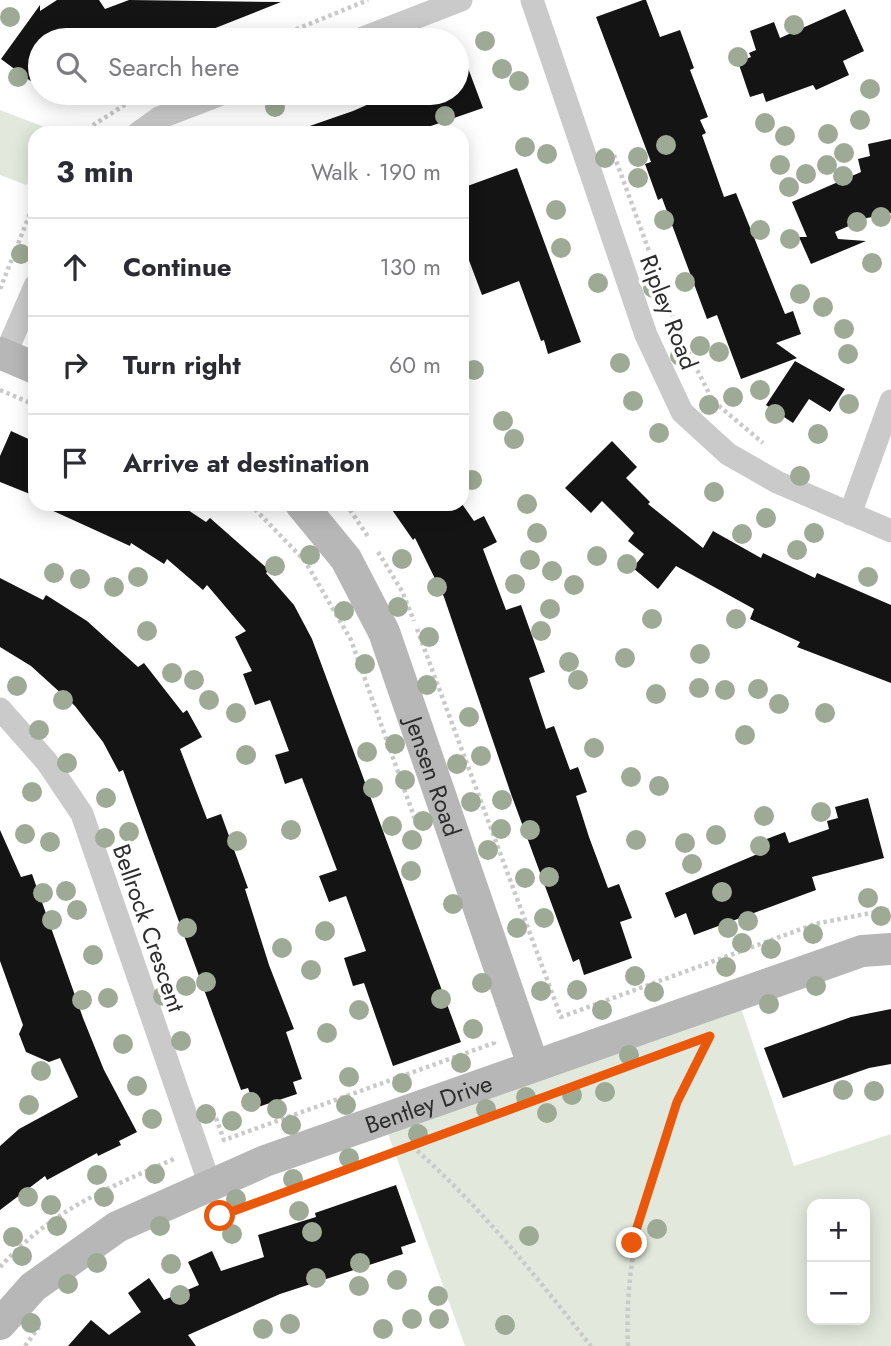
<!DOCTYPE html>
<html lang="en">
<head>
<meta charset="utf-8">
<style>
	:root { --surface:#fff; --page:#f2f2f3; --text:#2b2b33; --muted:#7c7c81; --line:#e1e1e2 }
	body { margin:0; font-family:Jost,sans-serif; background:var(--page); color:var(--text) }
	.controls { position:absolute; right:21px; bottom:21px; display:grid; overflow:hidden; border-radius:14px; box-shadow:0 4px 18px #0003 }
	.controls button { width:63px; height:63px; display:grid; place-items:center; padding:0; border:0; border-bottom:2px solid var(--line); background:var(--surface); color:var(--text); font:35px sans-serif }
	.stop { position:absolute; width:21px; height:21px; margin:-16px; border:5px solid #ea580c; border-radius:50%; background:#fff }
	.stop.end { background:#ea580c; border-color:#fff; box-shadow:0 2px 7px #0008 }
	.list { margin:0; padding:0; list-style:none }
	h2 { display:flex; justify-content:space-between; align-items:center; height:91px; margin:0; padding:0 28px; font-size:30px }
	h2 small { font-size:23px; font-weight:400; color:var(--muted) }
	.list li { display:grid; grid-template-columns:46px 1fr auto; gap:21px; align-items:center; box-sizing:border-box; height:98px; padding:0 28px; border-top:2px solid var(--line) }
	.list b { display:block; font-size:26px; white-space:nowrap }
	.list em { font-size:23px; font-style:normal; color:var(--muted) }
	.icon { flex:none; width:38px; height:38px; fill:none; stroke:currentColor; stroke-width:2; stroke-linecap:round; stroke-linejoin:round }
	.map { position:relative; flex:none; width:891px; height:1346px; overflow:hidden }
	.search { position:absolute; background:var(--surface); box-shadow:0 4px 18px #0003; left:28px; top:28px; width:441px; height:77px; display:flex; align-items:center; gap:18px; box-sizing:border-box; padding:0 24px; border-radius:38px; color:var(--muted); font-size:26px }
	.panel { position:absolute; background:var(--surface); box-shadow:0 4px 18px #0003; left:28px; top:126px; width:441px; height:385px; border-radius:21px }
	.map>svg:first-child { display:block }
</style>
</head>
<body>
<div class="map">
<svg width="891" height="1346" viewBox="0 0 891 1346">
	<rect width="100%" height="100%" fill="#fff"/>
	<path fill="#e2e9dc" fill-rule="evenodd" d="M 0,110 L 60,133 L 35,133 L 35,173 L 26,185 L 0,175 Z
		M 741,1008 L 794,1166 L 891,1134 L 891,1346 L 465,1346 L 388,1134 ZM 812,1204 L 865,1204 L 865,1320 L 812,1320 Z"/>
	<path fill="#141414" d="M 57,0 L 99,0 L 105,9 L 129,0 L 281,2 L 185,40 L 40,40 L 40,88 L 1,59 L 40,5 L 40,11 Z
		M 643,0 L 646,0 L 660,37 L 680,30 L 694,68 L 690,70 L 708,117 L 700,120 L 706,133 L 702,135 L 724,197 L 736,193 L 785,314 L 793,311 L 801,334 L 776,343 L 797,358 L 741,379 L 717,315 L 707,319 L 662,198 L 658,200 L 645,164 L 651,162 L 596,17 Z
		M 845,9 L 864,51 L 843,61 L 849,75 L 816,90 L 813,85 L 766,102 L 763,93 L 750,97 L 738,62 L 751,57 L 749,53 L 756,50 L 750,31 L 774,22 L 780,38 Z
		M 459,44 L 483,108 L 425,128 L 427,133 L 301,133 L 301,129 L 353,111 L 394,93 L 457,93 Z
		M 891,139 L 891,213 L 867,218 L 835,232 L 838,239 L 866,241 L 811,264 L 799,237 L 807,237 L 792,202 L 861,172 L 858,159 L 870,156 L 868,144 Z
		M 517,168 L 581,342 L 548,354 L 544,340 L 541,341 L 519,281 L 482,295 L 464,247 L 468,246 L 462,230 L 462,188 Z
		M 795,361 L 845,389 L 830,412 L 809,399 L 793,423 L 766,405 Z
		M 11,431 L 35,442 L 35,496 L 0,482 L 0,456 Z
		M 612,441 L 637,467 L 626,478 L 650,502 L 648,504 L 703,548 L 713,531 L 761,558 L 763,553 L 815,578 L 817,573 L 891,605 L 891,683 L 797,647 L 800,642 L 750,619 L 754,609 L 676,566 L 658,589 L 633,568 L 644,554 L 628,541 L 634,533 L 602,501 L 591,513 L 565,488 Z
		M 38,504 L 179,504 L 206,522 L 210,518 L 269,570 L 266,573 L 294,605 L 312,639 L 461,1042 L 393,1066 L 364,983 L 353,986 L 344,958 L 366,951 L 346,896 L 329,902 L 319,876 L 337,870 L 302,778 L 285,784 L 275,755 L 289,751 L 270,700 L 255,705 L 243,674 L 252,671 L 235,637 L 246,631 L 207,585 L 203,590 L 167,559 L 164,564 L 131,543 L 130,546 Z
		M 388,504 L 462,504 L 474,521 L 484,516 L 497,542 L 483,549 L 506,610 L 521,605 L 545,672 L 529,678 L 546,729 L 554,726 L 570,770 L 578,767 L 587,792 L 576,796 L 589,837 L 608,888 L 619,884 L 632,918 L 620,922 L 632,958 L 584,975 L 579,959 L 573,962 L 511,794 L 444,597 L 415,538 L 413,540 Z
		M 0,578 L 43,600 L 46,595 L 87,621 L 138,667 L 144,663 L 183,713 L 187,710 L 202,737 L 180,749 L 207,819 L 221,814 L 248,888 L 245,889 L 269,965 L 294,1029 L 286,1032 L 302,1079 L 293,1082 L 297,1094 L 255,1108 L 248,1088 L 241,1090 L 123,770 L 119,772 L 103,742 L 75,706 L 31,666 L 0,647 Z
		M 868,798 L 884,858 L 812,877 L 816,890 L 694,935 L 686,913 L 675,918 L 665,893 L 767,850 L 764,840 L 785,832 L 789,843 L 829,829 L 827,821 L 838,818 L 835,807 Z
		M 0,830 L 21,877 L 32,874 L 83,1018 L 104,1070 L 137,1132 L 119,1141 L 121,1145 L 98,1156 L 97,1153 L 47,1180 L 45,1176 L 0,1210 L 0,1146 L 19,1129 L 78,1097 L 60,1058 L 49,1062 L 26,1052 L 19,1034 L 23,1025 L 0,961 Z
		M 891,1009 L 891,1064 L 869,1068 L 783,1098 L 764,1048 L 851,1017 Z
		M 396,1185 L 416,1242 L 401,1247 L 403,1254 L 280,1294 L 188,1335 L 196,1346 L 68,1346 L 91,1320 L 109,1335 L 141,1312 L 128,1293 L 149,1278 L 164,1300 L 199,1285 L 188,1262 L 212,1251 L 221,1271 L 264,1257 L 258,1235 L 316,1217 L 315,1213 Z"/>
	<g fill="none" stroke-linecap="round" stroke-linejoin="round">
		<path stroke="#cacaca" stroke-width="4.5" stroke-dasharray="3.5 3.5" stroke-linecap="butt" d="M 270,40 L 368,0
			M 81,133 L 143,93
			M 614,155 L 680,336 L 713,401 L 763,443
			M 0,289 L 35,201
			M 0,390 L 35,405
			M 250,504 L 305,561 L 351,640 L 417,825
			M 346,504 L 369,538
			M 378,552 L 402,591 L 414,621
			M 417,629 L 561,1017 L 815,924 L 891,909
			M 216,1118 L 224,1140 L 494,1043 L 494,1041
			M 412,1146 C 480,1206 535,1275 591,1346
			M 219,1216 L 596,1078
			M 0,1267 C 53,1209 106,1189 176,1158
			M 25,1346 L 39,1327
			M 628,1346 C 623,1235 660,1134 710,1036"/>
		<path stroke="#cacaca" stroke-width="23" d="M 532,0 L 646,335 L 682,412 L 728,454 L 777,482 L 891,531
			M 358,40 L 461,0
			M 138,133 L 159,118 L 224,93
			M 5,355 L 35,286
			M 850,514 L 891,401
			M 0,709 L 47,762 L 82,814 L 210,1185"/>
		<g stroke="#b7b7b7" stroke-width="32">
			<path d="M 0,353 L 35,368"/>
			<path id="s1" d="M 301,504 L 346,559 L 384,632 L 533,1065"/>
			<path id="s2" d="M 0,1324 L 33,1287 L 117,1227 L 265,1161 L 862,951 L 891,949"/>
		</g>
	</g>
	<g fill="#9eaa95">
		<circle cx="10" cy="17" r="10"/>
		<circle cx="794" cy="25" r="10"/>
		<circle cx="485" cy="41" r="10"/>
		<circle cx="738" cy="57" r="10"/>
		<circle cx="502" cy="69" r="10"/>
		<circle cx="18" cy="77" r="10"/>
		<circle cx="519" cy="81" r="10"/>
		<circle cx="870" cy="89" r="10"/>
		<circle cx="275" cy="107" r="10"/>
		<circle cx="445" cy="116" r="10"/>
		<circle cx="860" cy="120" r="10"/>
		<circle cx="765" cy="123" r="10"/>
		<circle cx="828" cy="134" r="10"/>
		<circle cx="785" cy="136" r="10"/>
		<circle cx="666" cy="145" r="10"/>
		<circle cx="525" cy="147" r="10"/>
		<circle cx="844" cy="153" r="10"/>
		<circle cx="547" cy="154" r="10"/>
		<circle cx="638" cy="157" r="10"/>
		<circle cx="605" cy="158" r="10"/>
		<circle cx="780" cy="165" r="10"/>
		<circle cx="827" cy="165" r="10"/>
		<circle cx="806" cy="174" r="10"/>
		<circle cx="843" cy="176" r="10"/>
		<circle cx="638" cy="178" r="10"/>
		<circle cx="789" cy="187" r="10"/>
		<circle cx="556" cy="210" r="10"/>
		<circle cx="881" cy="217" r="10"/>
		<circle cx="664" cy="220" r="10"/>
		<circle cx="857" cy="222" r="10"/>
		<circle cx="760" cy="230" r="10"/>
		<circle cx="790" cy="239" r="10"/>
		<circle cx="561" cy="248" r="10"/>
		<circle cx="21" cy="254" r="10"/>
		<circle cx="872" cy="263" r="10"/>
		<circle cx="685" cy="282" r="10"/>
		<circle cx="598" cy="283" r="10"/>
		<circle cx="653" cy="288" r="10"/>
		<circle cx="800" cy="294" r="10"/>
		<circle cx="823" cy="307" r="10"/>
		<circle cx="844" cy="329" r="10"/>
		<circle cx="700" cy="346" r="10"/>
		<circle cx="719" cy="352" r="10"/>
		<circle cx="848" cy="354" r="10"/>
		<circle cx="680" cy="356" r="10"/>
		<circle cx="620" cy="363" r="10"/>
		<circle cx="474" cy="370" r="10"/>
		<circle cx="760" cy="390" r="10"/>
		<circle cx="733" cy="397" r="10"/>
		<circle cx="633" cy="401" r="10"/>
		<circle cx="849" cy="404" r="10"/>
		<circle cx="709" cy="405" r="10"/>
		<circle cx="775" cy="414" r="10"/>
		<circle cx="503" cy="421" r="10"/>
		<circle cx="659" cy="433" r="10"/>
		<circle cx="818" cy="434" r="10"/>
		<circle cx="514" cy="439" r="10"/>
		<circle cx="800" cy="476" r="10"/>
		<circle cx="472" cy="480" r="10"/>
		<circle cx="714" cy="492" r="10"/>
		<circle cx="527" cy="504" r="10"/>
		<circle cx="766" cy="518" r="10"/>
		<circle cx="537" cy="533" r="10"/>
		<circle cx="814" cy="533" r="10"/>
		<circle cx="742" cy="534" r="10"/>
		<circle cx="797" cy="550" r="10"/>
		<circle cx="310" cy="555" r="10"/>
		<circle cx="597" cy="556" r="10"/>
		<circle cx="402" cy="559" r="10"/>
		<circle cx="530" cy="560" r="10"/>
		<circle cx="627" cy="564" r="10"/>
		<circle cx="275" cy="566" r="10"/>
		<circle cx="552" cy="571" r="10"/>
		<circle cx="54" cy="573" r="10"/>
		<circle cx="138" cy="577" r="10"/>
		<circle cx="868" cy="577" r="10"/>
		<circle cx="80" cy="579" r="10"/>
		<circle cx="515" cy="584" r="10"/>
		<circle cx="574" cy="585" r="10"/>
		<circle cx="114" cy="587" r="10"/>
		<circle cx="437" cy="587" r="10"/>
		<circle cx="398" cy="607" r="10"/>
		<circle cx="550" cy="609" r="10"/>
		<circle cx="344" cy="611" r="10"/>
		<circle cx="652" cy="619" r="10"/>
		<circle cx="736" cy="619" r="10"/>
		<circle cx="147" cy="631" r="10"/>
		<circle cx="541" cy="631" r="10"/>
		<circle cx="429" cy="637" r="10"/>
		<circle cx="700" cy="654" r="10"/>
		<circle cx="625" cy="658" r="10"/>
		<circle cx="569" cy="662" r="10"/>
		<circle cx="365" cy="664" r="10"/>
		<circle cx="172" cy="673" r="10"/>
		<circle cx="194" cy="680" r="10"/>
		<circle cx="578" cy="680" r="10"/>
		<circle cx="427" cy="685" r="10"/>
		<circle cx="17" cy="686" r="10"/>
		<circle cx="699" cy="688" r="10"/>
		<circle cx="758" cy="689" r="10"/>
		<circle cx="725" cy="690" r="10"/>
		<circle cx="656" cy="694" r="10"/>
		<circle cx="63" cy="700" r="10"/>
		<circle cx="209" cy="700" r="10"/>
		<circle cx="779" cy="704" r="10"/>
		<circle cx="236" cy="713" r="10"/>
		<circle cx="825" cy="713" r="10"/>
		<circle cx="469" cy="717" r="10"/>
		<circle cx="39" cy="730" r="10"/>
		<circle cx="745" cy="735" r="10"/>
		<circle cx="395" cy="744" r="10"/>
		<circle cx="594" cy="748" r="10"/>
		<circle cx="367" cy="752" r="10"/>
		<circle cx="246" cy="755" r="10"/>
		<circle cx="481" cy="756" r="10"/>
		<circle cx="67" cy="763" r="10"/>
		<circle cx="457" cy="764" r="10"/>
		<circle cx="631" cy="777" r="10"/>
		<circle cx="405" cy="780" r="10"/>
		<circle cx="659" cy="786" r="10"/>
		<circle cx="373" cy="788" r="10"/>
		<circle cx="32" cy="792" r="10"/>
		<circle cx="106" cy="798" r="10"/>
		<circle cx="502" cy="800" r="10"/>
		<circle cx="471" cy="802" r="10"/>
		<circle cx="821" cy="812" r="10"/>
		<circle cx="764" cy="816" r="10"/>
		<circle cx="423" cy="821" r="10"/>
		<circle cx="392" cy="826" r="10"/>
		<circle cx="501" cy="829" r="10"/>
		<circle cx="291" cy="830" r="10"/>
		<circle cx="530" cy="830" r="10"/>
		<circle cx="129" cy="832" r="10"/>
		<circle cx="25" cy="834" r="10"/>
		<circle cx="716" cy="835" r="10"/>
		<circle cx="105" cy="838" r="10"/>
		<circle cx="412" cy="840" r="10"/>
		<circle cx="636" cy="840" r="10"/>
		<circle cx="237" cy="841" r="10"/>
		<circle cx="50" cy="842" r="10"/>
		<circle cx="685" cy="843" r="10"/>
		<circle cx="760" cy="846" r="10"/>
		<circle cx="488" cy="850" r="10"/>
		<circle cx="692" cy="864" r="10"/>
		<circle cx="411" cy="871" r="10"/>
		<circle cx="549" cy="877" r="10"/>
		<circle cx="525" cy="878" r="10"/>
		<circle cx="66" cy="891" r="10"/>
		<circle cx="722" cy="892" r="10"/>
		<circle cx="43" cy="893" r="10"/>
		<circle cx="868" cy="898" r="10"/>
		<circle cx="453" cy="904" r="10"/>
		<circle cx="77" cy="910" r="10"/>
		<circle cx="881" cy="916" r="10"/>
		<circle cx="544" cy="918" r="10"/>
		<circle cx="52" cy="920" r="10"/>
		<circle cx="748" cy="921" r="10"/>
		<circle cx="187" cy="928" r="10"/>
		<circle cx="517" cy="928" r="10"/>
		<circle cx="728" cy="928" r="10"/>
		<circle cx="325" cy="931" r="10"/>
		<circle cx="813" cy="934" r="10"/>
		<circle cx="742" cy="943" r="10"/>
		<circle cx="282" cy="948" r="10"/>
		<circle cx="771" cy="949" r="10"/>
		<circle cx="93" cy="955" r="10"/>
		<circle cx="726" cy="967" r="10"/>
		<circle cx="311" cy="970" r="10"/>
		<circle cx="635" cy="976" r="10"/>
		<circle cx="206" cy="982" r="10"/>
		<circle cx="482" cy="983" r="10"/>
		<circle cx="186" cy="986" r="10"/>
		<circle cx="816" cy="986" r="10"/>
		<circle cx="577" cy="990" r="10"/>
		<circle cx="541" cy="991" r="10"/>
		<circle cx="654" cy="992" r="10"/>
		<circle cx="163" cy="996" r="10"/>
		<circle cx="108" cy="998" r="10"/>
		<circle cx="441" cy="999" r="10"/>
		<circle cx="82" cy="1000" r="10"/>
		<circle cx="769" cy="1004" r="10"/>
		<circle cx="359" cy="1010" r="10"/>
		<circle cx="602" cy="1010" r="10"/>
		<circle cx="473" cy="1029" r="10"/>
		<circle cx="327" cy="1033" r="10"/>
		<circle cx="181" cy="1041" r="10"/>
		<circle cx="123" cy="1044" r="10"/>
		<circle cx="629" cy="1055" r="10"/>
		<circle cx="461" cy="1063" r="10"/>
		<circle cx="41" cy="1071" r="10"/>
		<circle cx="349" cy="1077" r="10"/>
		<circle cx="402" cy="1083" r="10"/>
		<circle cx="137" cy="1086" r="10"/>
		<circle cx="843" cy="1090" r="10"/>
		<circle cx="874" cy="1091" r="10"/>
		<circle cx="605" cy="1092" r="10"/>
		<circle cx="572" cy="1095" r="10"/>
		<circle cx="526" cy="1097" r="10"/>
		<circle cx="251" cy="1102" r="10"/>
		<circle cx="29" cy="1105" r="10"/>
		<circle cx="346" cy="1105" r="10"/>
		<circle cx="277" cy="1109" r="10"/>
		<circle cx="486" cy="1109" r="10"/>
		<circle cx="547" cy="1113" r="10"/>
		<circle cx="206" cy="1114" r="10"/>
		<circle cx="152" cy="1119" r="10"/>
		<circle cx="232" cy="1121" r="10"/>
		<circle cx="291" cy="1125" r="10"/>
		<circle cx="418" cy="1134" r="10"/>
		<circle cx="349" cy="1158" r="10"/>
		<circle cx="155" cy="1174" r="10"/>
		<circle cx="97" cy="1175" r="10"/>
		<circle cx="293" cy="1179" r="10"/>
		<circle cx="28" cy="1197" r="10"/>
		<circle cx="104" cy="1197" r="10"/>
		<circle cx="236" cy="1199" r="10"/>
		<circle cx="51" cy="1205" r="10"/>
		<circle cx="299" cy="1211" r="10"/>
		<circle cx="57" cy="1226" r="10"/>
		<circle cx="160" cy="1226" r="10"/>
		<circle cx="657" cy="1229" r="10"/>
		<circle cx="312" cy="1232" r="10"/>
		<circle cx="232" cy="1234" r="10"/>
		<circle cx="529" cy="1236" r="10"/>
		<circle cx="13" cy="1237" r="10"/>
		<circle cx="22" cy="1256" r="10"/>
		<circle cx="97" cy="1263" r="10"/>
		<circle cx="360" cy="1263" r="10"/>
		<circle cx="171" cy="1264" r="10"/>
		<circle cx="316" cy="1278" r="10"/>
		<circle cx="397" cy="1280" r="10"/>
		<circle cx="68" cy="1284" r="10"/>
		<circle cx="359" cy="1286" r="10"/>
		<circle cx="180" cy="1295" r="10"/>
		<circle cx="438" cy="1296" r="10"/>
		<circle cx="412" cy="1319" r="10"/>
		<circle cx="439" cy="1319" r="10"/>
		<circle cx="31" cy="1323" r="10"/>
		<circle cx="290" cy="1324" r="10"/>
		<circle cx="505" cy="1325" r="10"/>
		<circle cx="263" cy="1329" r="10"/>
		<circle cx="383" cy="1329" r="10"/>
	</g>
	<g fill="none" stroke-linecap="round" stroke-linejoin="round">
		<path stroke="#ea580c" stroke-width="9" d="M 220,1216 L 710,1036 L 677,1102 L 632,1243"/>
	</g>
	<g text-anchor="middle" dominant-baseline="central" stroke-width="7" stroke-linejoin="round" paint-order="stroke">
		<g font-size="24" fill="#2d2d2d" stroke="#fff">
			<text transform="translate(669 312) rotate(69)">Ripley Road</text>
			<text stroke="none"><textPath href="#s1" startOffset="306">Jensen Road</textPath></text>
			<text transform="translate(149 928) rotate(71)">Bellrock Crescent</text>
			<text stroke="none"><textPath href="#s2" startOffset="488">Bentley Drive</textPath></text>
		</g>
	</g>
</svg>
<div class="controls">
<button>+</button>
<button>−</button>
</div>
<div class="stop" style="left:220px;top:1216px"></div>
<div class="stop end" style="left:632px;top:1243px"></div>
<div class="search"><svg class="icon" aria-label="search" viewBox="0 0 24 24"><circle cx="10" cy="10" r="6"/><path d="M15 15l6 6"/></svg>Search here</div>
<section class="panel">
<h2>3 min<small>Walk · 190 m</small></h2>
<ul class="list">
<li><svg class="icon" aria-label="ahead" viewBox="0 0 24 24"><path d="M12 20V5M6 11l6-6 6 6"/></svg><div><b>Continue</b></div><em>130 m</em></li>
<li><svg class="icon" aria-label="right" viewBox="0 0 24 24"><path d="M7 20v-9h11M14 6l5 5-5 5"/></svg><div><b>Turn right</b></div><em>60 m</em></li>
<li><svg class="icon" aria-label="arrive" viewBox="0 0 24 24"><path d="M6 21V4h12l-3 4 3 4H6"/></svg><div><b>Arrive at destination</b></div></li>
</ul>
</section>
</div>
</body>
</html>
